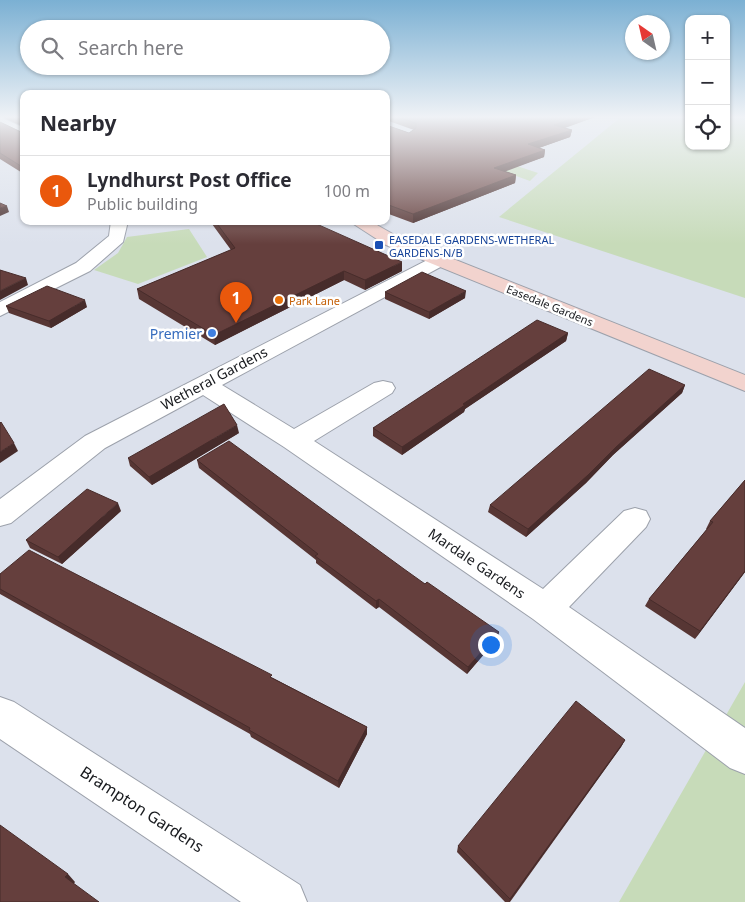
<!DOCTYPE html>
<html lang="en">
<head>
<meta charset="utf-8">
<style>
	:root { --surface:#fff; --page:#f7f7f7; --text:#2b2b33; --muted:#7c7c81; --line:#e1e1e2; --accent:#ea580c }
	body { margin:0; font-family:"Noto Sans",sans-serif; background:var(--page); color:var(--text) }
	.controls { position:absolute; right:15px; top:15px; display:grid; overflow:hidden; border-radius:10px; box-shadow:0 1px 4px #0004 }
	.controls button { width:45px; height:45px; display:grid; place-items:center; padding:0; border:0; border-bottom:1px solid var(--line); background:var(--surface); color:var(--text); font:25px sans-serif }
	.compass { position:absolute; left:625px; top:15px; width:45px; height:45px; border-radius:50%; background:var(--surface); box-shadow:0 1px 4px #0004; rotate:326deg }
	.you { position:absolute; left:490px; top:644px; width:18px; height:18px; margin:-12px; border:4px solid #fff; border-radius:50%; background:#1a73e8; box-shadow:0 0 0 8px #1a73e833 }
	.badge { display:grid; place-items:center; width:32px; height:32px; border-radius:50%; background:var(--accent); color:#fff; font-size:16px; font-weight:700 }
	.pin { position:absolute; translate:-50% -41px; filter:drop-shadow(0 1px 2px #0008) }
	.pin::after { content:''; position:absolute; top:26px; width:18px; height:15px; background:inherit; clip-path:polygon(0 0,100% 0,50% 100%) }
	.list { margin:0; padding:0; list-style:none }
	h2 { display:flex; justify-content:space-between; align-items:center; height:65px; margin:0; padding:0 20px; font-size:21px }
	h2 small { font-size:16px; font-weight:400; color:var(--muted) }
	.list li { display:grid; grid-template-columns:32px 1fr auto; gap:15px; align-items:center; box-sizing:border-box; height:70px; padding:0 20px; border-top:1px solid var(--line) }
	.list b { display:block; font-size:19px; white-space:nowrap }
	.list p { margin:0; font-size:16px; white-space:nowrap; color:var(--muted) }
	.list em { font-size:16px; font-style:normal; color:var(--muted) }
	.icon { flex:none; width:28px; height:28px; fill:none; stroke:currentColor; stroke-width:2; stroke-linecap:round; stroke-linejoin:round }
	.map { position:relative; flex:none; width:745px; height:902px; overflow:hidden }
	.search { position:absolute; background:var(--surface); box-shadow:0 1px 4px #0004; left:20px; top:20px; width:370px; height:55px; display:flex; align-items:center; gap:12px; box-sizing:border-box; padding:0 18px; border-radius:28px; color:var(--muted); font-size:19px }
	.panel { position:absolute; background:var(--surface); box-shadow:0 1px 4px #0004; left:20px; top:90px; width:370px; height:135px; border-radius:10px }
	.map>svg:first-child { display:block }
</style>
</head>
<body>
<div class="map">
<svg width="745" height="902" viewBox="0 0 745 902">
	<rect width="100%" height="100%" fill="#dce1ec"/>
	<path fill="#c7dbb9" d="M 621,117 L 689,117 L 689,146 L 726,146 L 726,117 L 745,117 L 745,298 L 499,217 Z
		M 423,135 L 538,173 L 530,181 L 411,138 Z
		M 189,229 L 207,257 L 138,284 L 94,270 L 118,253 L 127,237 Z
		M 745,682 L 745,902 L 619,902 Z"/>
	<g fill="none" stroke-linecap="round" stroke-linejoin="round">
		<defs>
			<path id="street" d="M 0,117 L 24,128 L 24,137 L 0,126 Z
				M 111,221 L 128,221 L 123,242 L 90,271 L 0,316 L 0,302 L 76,263 L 109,236 Z
				M 439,254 L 446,256 L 448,260 L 446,264 L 222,385 L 294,429 L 374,383 L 383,381 L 392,383 L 395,388 L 392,393 L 314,441 L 543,589 L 624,511 L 635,508 L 646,511 L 650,519 L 646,527 L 569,607 L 745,728 L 745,774 L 730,768 L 533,619 L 284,447 L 203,395 L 105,448 L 11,523 L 0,526 L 0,499 L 85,436 Z
				M 0,697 L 14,702 L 300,885 L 307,902 L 241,902 L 0,739 Z"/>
			<path id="secondary" d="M 349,221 L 370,221 L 398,237 L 745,375 L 745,391 L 386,245 Z"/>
		</defs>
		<use href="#street" stroke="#9ca1ab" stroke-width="2"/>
		<use href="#secondary" stroke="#9ca1ab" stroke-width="2"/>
		<use href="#street" fill="#fff" fill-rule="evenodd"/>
		<use href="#secondary" fill="#f2d3ce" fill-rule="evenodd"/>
	</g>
	<path fill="#573634" d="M 2,117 L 24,117 L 24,174 L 0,159 L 0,122 L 21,132 L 24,130 L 24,127 Z
		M 386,117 L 595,117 L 565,128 L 572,130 L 570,137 L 539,148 L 545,150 L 544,157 L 504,171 L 516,175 L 515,183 L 413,223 L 386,213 L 386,125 L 409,133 L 414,130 L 386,120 Z
		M 212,221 L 310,221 L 402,271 L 365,290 L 344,280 L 215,345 L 139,299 L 137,289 L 231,250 L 212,224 Z
		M 385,292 L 465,298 L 429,319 L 385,299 Z
		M 6,306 L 87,307 L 51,328 L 9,313 Z
		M 568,333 L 566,341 L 465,409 L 464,412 L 402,455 L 373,436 L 373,428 Z
		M 685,385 L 682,393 L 613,455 L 586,483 L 526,537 L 488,512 L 490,505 Z
		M 239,433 L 152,485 L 130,466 L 128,458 Z
		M 197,460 L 425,584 L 499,632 L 497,639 L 467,674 L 379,607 L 376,609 L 316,563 L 316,560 L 199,468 Z
		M 745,480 L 745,572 L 695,639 L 645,606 L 649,599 L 707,529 L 706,529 L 710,521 Z
		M 121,511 L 62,564 L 30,548 L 26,540 Z
		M 0,574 L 273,678 L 367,727 L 367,734 L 339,788 L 251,737 L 250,734 L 0,594 Z
		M 625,740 L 621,747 L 510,902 L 505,902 L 457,852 L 458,846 Z"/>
	<path fill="#472c2b" d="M 576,117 L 595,117 L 552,132 L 554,125 Z
		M 572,130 L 570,137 L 527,152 L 528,144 Z
		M 545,150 L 544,157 L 493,176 L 494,168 Z
		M 516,175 L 515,183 L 413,223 L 413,214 Z
		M 7,206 L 9,212 L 0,216 L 0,208 Z
		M 402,262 L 402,271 L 365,290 L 365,280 Z
		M 344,271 L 344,280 L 215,345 L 214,335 Z
		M 26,278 L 28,285 L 0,300 L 0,291 Z
		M 466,291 L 465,298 L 429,319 L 429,312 Z
		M 85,300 L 87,307 L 51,328 L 49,321 Z
		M 568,333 L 566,341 L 465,409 L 464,412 L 402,455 L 402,447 L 463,404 Z
		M 685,385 L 682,393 L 613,455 L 586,483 L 526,537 L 528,529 L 616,447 Z
		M 237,425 L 239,433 L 152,485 L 149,477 Z
		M 14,443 L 18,451 L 0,463 L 0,452 Z
		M 118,503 L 121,511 L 62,564 L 58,557 Z
		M 745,571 L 745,572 L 695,639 L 700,631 Z
		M 379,599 L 379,607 L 376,609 L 376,601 Z
		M 499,632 L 497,639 L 467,674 L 468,667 Z
		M 367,727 L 367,734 L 339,788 L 338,781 Z
		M 625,740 L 621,747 L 509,902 L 510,899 Z
		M 68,874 L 75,882 L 73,885 L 65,877 Z"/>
	<path fill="#653f3d" stroke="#472c2b" d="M 15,117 L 24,117 L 24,168 L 0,153 L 0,122 L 21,132 L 24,130 L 24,121 Z
		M 398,117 L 576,117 L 554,125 L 572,130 L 528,144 L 545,150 L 494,168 L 516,175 L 413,214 L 386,204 L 386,125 L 409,133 L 416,128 L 416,123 Z
		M 0,203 L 7,206 L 0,208 Z
		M 215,221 L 310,221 L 402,262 L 365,280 L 344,271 L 214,335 L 137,289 L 235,248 Z
		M 0,270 L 26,278 L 0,291 Z
		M 422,272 L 466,291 L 429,312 L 385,292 Z
		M 47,286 L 85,300 L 49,321 L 6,306 Z
		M 537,320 L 568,333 L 463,404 L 465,405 L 402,447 L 373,428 Z
		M 649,369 L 685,385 L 616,447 L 588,475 L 528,529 L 490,505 Z
		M 224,404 L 237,425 L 149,477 L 128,458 Z
		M 1,422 L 14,443 L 0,452 L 0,423 Z
		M 229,441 L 404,569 L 425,584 L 427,582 L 499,632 L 468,667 L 379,599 L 376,601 L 315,556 L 318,554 L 197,460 Z
		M 745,480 L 745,571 L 700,631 L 649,599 L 713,522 L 710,521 Z
		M 87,489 L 118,503 L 58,557 L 26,540 Z
		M 29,550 L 272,675 L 270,677 L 367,727 L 338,781 L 249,730 L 250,728 L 0,589 L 0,574 Z
		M 576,701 L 625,740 L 510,899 L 458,846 Z
		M 0,825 L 68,874 L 65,877 L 99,902 L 0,902 Z"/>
	<linearGradient id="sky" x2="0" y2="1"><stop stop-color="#7bb0d3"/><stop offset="0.48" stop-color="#eff2f6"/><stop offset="1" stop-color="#eff2f6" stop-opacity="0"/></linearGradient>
	<rect width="745" height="244" fill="url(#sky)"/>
	<rect fill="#1a4fb4" stroke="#fff" stroke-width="2" x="374" y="240" width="10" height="10" rx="2.5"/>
	<circle fill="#e8710a" stroke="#fff" stroke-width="2" cx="279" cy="300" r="5"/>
	<circle fill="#3f7fe0" stroke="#fff" stroke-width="2" cx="212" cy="333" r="5"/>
	<g text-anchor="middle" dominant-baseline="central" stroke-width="5" stroke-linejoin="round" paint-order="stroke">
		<g font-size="11" fill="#164399" stroke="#fff" text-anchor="start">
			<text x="389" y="239">EASEDALE GARDENS-WETHERAL<tspan x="389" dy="13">GARDENS-N/B</tspan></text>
		</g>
		<g font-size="11" fill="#c56008" stroke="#fff" text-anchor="start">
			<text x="289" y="300">Park Lane</text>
		</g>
		<g font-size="11" fill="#181a1e" stroke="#fff">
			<text transform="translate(550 305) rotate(22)">Easedale Gardens</text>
		</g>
		<g font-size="14" fill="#366cbe" stroke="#fff" text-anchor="end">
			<text x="202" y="333">Premier</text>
		</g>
		<g font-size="14" fill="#181a1e" stroke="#fff">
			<text transform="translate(214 378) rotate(-28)">Wetheral Gardens</text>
			<text transform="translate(477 563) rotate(34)">Mardale Gardens</text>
		</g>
		<g font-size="16" fill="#181a1e" stroke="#fff">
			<text transform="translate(142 809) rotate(33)">Brampton Gardens</text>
		</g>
	</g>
</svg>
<div class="controls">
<button>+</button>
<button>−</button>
<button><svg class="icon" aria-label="locate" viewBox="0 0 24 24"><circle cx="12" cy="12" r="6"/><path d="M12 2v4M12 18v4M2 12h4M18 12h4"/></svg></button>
</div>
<svg class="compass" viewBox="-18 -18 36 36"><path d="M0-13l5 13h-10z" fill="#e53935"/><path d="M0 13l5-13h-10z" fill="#7c7c81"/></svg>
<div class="you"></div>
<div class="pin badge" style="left:236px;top:323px">1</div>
<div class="search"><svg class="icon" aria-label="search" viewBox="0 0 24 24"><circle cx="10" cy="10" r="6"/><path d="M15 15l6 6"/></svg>Search here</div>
<section class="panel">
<h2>Nearby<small></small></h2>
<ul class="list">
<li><span class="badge">1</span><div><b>Lyndhurst Post Office</b><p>Public building</p></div><em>100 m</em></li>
</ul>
</section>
</div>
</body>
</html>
